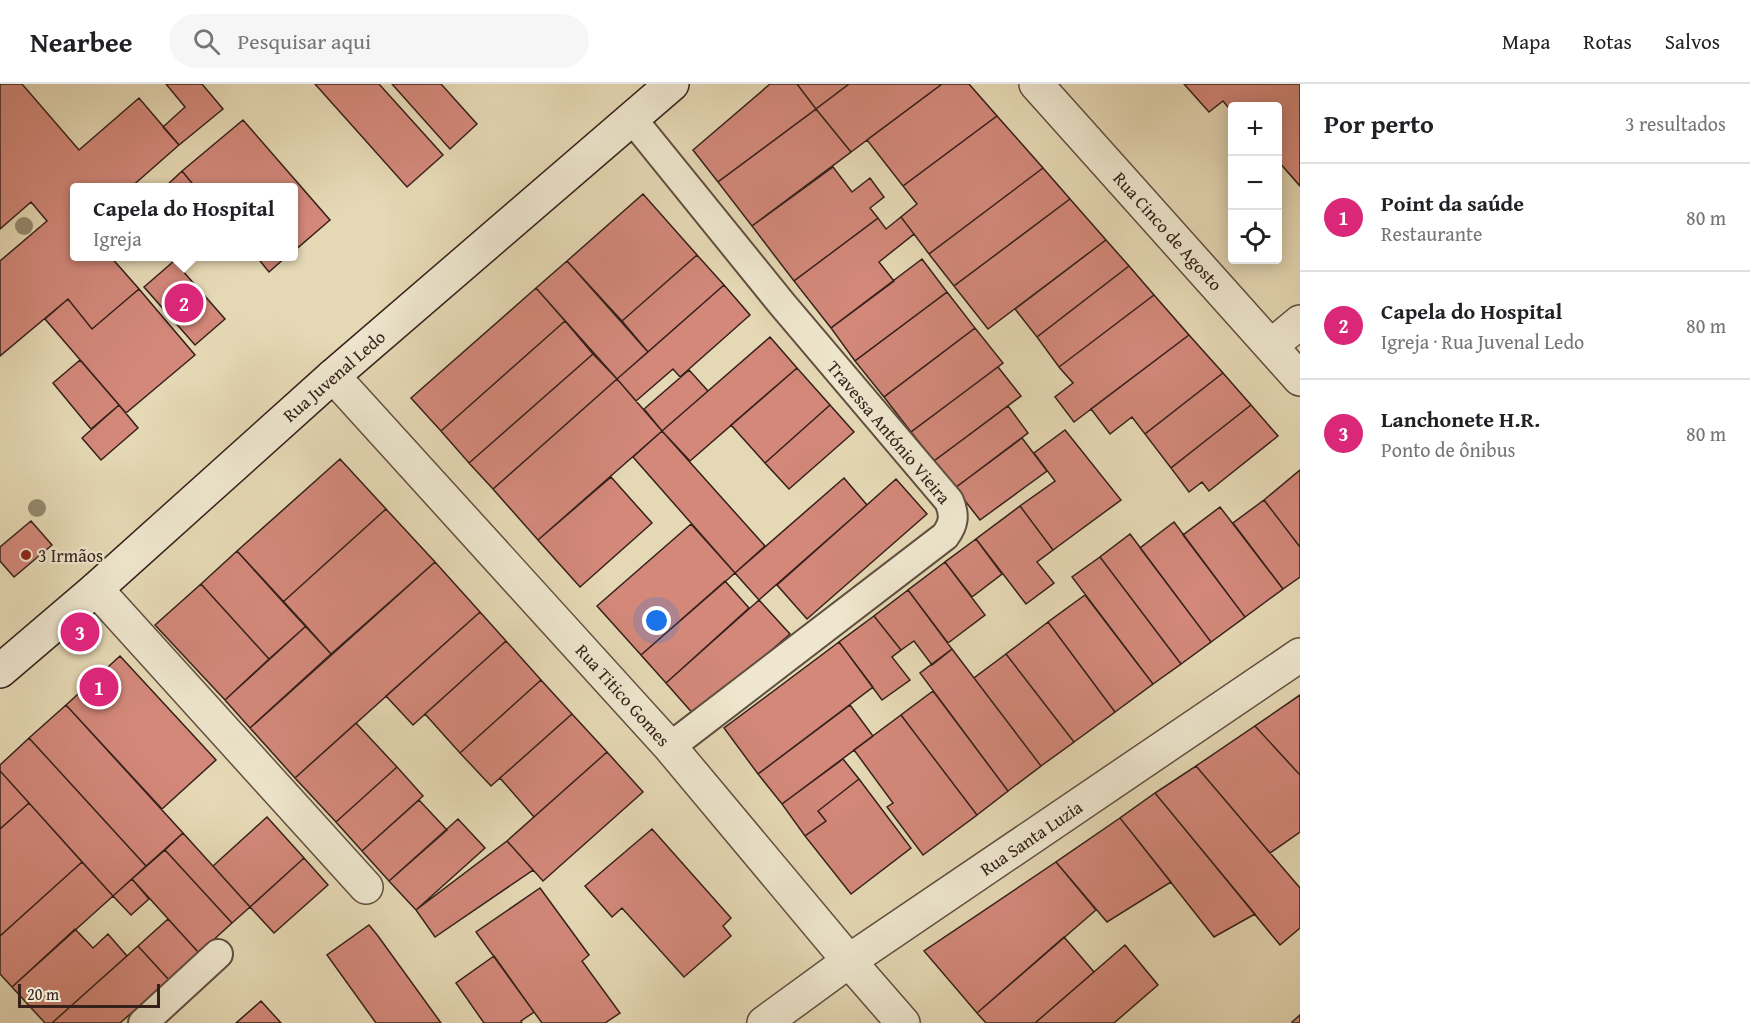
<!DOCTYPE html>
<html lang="pt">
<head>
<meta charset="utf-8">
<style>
	:root { --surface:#fff; --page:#f6f6f6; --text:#202124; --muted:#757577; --line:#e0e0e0; --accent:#db2777 }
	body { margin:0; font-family:"Gentium Book Plus",serif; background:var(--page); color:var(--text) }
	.controls { position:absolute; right:18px; top:18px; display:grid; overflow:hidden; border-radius:6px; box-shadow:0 3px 15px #0003 }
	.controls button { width:54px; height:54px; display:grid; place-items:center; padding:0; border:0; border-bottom:2px solid var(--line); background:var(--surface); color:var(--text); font:30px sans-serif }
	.scale { position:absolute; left:18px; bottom:15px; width:142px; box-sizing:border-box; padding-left:6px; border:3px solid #35211a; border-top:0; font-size:16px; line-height:21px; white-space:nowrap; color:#35211a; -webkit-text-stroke:4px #eee6ce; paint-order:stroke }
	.you { position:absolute; left:657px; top:537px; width:21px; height:21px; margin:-15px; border:4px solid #fff; border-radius:50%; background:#1a73e8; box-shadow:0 0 0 9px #1a73e833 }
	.badge { display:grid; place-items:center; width:39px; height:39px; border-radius:50%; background:var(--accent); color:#fff; font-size:20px; font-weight:700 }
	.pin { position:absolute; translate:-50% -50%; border:3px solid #fff; box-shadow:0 2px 6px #0006 }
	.popup { position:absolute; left:70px; top:99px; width:228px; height:78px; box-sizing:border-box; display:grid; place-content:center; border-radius:6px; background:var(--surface); filter:drop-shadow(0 2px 4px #0005); font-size:20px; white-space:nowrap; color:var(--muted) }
	.popup b { font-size:22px; color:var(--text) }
	.popup::after { content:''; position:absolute; left:50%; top:100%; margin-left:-12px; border:12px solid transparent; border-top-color:var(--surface) }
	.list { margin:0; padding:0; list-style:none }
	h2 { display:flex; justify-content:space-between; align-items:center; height:78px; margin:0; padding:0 24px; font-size:26px }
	h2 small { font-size:20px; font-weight:400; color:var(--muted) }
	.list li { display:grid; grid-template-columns:39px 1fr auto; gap:18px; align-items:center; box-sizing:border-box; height:108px; padding:0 24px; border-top:2px solid var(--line) }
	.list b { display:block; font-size:22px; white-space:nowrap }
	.list p { margin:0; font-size:20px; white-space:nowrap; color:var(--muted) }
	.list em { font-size:20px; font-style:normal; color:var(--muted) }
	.icon { flex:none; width:33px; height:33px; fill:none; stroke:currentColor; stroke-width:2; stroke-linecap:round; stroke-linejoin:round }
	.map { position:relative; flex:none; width:1300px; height:939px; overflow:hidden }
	header { display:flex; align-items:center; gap:36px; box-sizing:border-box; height:84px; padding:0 30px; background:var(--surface); border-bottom:2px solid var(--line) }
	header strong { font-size:28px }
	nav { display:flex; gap:33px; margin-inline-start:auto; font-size:21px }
	.search { width:420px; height:54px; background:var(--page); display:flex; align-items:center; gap:15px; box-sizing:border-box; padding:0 21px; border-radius:33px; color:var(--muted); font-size:22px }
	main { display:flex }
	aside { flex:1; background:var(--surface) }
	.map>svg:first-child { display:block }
</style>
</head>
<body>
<header>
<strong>Nearbee</strong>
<div class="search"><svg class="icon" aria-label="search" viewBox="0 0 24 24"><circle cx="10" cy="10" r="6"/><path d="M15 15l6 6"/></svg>Pesquisar aqui</div>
<nav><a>Mapa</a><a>Rotas</a><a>Salvos</a></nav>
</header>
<main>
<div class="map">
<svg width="1300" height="939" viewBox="0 0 1300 939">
	<rect width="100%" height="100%" fill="#e5d8b4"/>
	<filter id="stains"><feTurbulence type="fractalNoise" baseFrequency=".00333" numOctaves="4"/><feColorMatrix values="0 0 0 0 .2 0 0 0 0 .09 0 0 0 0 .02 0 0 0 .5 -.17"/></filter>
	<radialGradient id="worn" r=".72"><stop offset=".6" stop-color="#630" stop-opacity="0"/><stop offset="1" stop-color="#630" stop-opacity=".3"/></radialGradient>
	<path fill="#d3887a" stroke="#35211a" stroke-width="1.5" d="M 0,0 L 22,0 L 79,66 L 139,14 L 179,61 L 130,104 L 74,104 L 74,172 L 110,172 L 139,205 L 92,245 L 68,215 L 0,272 L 0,177 L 47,137 L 31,118 L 0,145 Z
		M 166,0 L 202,0 L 223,25 L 179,61 L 163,43 L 185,23 Z
		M 315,0 L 379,0 L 443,71 L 407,103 Z
		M 392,0 L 441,0 L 477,40 L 450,65 Z
		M 770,0 L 797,0 L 816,25 L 718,98 L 693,66 Z
		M 797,0 L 849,0 L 816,25 Z
		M 849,0 L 942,0 L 851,68 L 816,25 Z
		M 942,0 L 969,0 L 997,32 L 903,102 L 867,56 Z
		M 1184,0 L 1300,0 L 1300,102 L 1278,77 L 1278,22 L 1232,22 L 1232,28 L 1223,17 L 1209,28 Z
		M 816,25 L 851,68 L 752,142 L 718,98 Z
		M 997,32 L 1043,84 L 929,170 L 901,133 L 917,120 L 903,102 Z
		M 243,36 L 330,136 L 294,167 L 294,104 L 196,104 L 182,87 Z
		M 833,83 L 852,108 L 870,94 L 884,113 L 870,124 L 878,134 L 794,197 L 752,142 Z
		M 1043,84 L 1070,115 L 954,202 L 929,170 Z
		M 182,87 L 196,104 L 164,104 Z
		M 643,110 L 697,171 L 622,237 L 567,177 Z
		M 1070,115 L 1106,156 L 988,245 L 954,202 Z
		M 901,133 L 914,150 L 879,178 L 894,197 L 831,244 L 794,197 L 878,134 L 886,145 Z
		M 1106,156 L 1129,182 L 1037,253 L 1015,225 Z
		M 697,171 L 724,201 L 648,268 L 622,237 Z
		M 256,172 L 287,172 L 269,188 Z
		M 922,175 L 947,208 L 855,277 L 831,244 Z
		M 174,177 L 225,235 L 195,261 L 144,203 Z
		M 567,177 L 648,268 L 617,295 L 536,204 Z
		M 1129,182 L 1154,211 L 1059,283 L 1037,253 Z
		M 724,201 L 750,231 L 680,293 L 673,285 L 636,317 L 617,295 Z
		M 536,204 L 565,237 L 441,347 L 411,314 Z
		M 139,205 L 195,271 L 126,329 L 45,235 L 68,215 L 92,245 Z
		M 947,208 L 975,244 L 884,313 L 855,277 Z
		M 1154,211 L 1189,251 L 1074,338 L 1055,313 L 1073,299 L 1059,283 Z
		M 565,237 L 593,270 L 469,379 L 441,347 Z
		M 975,244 L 1003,279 L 911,348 L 884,313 Z
		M 1189,251 L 1223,289 L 1145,350 L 1132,333 L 1110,350 L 1091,325 Z
		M 770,253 L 797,284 L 690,377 L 662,347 Z
		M 593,270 L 617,295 L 493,405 L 469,379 Z
		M 80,276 L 119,321 L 91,345 L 53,299 Z
		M 998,283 L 1021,312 L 934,377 L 911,348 Z
		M 797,284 L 830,321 L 765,379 L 731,341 Z
		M 689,286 L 708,307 L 662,347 L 644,325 Z
		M 1223,289 L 1251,321 L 1171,384 L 1145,350 Z
		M 617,295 L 662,347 L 538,456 L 493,405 Z
		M 119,321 L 138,344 L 101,376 L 82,354 Z
		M 830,321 L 854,348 L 789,405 L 765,379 Z
		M 1251,321 L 1278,352 L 1209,407 L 1202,398 L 1189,408 L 1171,384 Z
		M 1008,322 L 1028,349 L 955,404 L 934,377 Z
		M 1065,346 L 1121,416 L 1053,466 L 1020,422 L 1055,397 L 1034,369 Z
		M 662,347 L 765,462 L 735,489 L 633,373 Z
		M 1022,354 L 1047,387 L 980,436 L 955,404 Z
		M 340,375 L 386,425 L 283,518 L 237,467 Z
		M 1300,386 L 1300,463 L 1264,416 Z
		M 611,393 L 652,439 L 580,503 L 538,456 Z
		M 844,394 L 867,421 L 759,516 L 735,489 Z
		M 896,395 L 927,430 L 807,535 L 777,501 Z
		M 1264,416 L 1300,463 L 1300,493 L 1283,505 L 1233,439 Z
		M 1020,422 L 1053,466 L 1037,478 L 1054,499 L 1026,520 L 976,455 Z
		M 1220,423 L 1283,505 L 1245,533 L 1183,451 Z
		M 386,425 L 435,478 L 331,570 L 283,518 Z
		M 31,437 L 52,461 L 14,493 L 0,477 L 0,463 Z
		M 1174,438 L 1245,533 L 1211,558 L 1140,464 Z
		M 691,440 L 735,489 L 641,571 L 597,522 Z
		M 1130,450 L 1211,558 L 1181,580 L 1100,473 Z
		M 976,455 L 1002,490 L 972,513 L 945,478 Z
		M 237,467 L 306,542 L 269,575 L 201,500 Z
		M 1100,473 L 1181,580 L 1153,600 L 1072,493 Z
		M 435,478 L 480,528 L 295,694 L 250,644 Z
		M 945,478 L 985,531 L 948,559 L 908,506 Z
		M 725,497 L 749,524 L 666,599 L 641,571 Z
		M 201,500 L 269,575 L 225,616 L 155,541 Z
		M 908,506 L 952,565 L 932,581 L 914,557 L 901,566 L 874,532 Z
		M 1085,511 L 1153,600 L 1115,628 L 1048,538 Z
		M 759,516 L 790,550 L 695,632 L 666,599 Z
		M 480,528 L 506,557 L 413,641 L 386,612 Z
		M 874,532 L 901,566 L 892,573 L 910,596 L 882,616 L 839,558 Z
		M 1048,538 L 1115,628 L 1074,658 L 1006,570 Z
		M 306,542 L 331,570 L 250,644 L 225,616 Z
		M 506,557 L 541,596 L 460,669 L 425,630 Z
		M 839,558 L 873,603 L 758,690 L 724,644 Z
		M 952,565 L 1041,682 L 1008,707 L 920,589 Z
		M 1006,570 L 1074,658 L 1041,682 L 974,594 Z
		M 120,572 L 216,676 L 162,725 L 66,621 Z
		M 541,596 L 572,630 L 491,702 L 460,669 Z
		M 933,607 L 1008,707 L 977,731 L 901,631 Z
		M 1300,611 L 1300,691 L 1255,642 Z
		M 66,621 L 183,749 L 146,782 L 29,654 Z
		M 850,621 L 873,652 L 782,720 L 758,690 Z
		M 572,630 L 607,668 L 534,733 L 500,694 Z
		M 901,631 L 977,731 L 923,771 L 887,723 L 893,719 L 854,666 Z
		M 356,639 L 397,683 L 336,738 L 295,694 Z
		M 1255,642 L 1300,691 L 1300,748 L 1270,769 L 1196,682 Z
		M 29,654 L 146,782 L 113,812 L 0,687 L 0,681 Z
		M 607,668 L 643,708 L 543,797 L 507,757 Z
		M 843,675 L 859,695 L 818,727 L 826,737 L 805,752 L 782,720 Z
		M 1196,682 L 1300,804 L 1300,844 L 1280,861 L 1155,709 Z
		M 397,683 L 423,712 L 362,767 L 336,738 Z
		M 0,687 L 29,719 L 0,745 Z
		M 859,695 L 911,764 L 851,810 L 805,752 L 826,737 L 818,727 Z
		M 1155,709 L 1255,830 L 1214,853 L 1120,734 Z
		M 419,716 L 447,746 L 389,797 L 362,767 Z
		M 29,719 L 82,778 L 0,852 L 0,745 Z
		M 267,733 L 304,774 L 250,823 L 213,782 Z
		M 1120,734 L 1171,798 L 1107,838 L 1056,778 Z
		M 458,735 L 485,764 L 416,826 L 389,797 Z
		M 652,745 L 731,834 L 723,842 L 731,852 L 684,893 L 622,824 L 612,833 L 585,802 Z
		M 183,749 L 250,823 L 232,839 L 165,766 Z
		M 507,757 L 533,786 L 435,853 L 416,826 Z
		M 165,766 L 232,839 L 199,869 L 132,795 Z
		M 304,774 L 328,801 L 274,849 L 250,823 Z
		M 82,778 L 113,812 L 12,903 L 0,890 L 0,852 Z
		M 1056,778 L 1096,826 L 977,929 L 924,867 Z
		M 132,795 L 149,815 L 131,831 L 113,812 Z
		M 540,804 L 589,871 L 582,877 L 620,929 L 605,939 L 542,939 L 476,848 Z
		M 168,835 L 199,869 L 169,896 L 138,862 Z
		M 369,841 L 378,852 L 441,939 L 376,939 L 327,871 Z
		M 75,845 L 93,864 L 108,850 L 127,872 L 52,939 L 45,939 L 12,903 Z
		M 1064,853 L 1094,888 L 1035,939 L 986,939 L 977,929 Z
		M 1125,861 L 1158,901 L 1114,939 L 1035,939 Z
		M 138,862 L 169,896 L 120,939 L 52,939 Z
		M 494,872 L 534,928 L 521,937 L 522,939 L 484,939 L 456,899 Z
		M 261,917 L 281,939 L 236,939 Z
		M 1300,931 L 1300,939 L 1293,939 L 1292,938 Z"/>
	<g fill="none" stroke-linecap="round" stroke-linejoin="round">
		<defs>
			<path id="lane" d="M 633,36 L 782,220 L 949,417 C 955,431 954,440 945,452 L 670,663
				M 143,939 L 218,870"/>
			<path id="street" d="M 1036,0 L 1300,295
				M 1271,262 L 1300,238
				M 333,292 L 670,663 L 849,877 L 903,939
				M 96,505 L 366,803
				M 764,939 L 849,877 L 1300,571"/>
			<path id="secondary" d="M 0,587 L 96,505 L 333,292 L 672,0"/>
		</defs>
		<use href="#lane" stroke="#614f40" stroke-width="32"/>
		<use href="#street" stroke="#614f40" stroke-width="36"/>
		<use href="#secondary" stroke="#35211a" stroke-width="36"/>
		<use href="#lane" stroke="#eee6ce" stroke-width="28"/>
		<use href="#street" stroke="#eee6ce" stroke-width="33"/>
		<use href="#secondary" stroke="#eee6ce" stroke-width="33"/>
	</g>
	<g fill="#96896f">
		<circle cx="24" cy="142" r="9"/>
		<circle cx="37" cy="424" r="9"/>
	</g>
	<circle fill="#8f2418" stroke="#eee6ce" stroke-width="2" cx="26" cy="471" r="6"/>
	<g text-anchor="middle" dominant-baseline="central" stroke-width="4.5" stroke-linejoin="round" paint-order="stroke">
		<g font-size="18" fill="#35211a" stroke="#eee6ce">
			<text transform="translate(1168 147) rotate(48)">Rua Cinco de Agosto</text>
			<text transform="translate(334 292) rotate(-41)">Rua Juvenal Ledo</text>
			<text transform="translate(889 348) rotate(50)">Travessa António Vieira</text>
			<text transform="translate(623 611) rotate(48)">Rua Titico Gomes</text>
			<text transform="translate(1031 754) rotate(-34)">Rua Santa Luzia</text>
		</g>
		<g font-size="18" fill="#35211a" stroke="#eee6ce" text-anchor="start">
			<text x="38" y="471">3 Irmãos</text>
		</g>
	</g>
	<rect width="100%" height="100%" filter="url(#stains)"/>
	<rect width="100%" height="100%" fill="url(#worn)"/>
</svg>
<div class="controls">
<button>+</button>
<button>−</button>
<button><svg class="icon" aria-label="locate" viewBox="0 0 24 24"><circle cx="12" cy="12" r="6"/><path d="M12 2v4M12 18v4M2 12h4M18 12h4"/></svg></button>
</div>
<div class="scale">20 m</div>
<div class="you"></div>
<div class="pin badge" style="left:99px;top:603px">1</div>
<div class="pin badge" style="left:184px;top:219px">2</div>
<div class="popup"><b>Capela do Hospital</b>Igreja</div>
<div class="pin badge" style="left:80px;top:548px">3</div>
</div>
<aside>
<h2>Por perto<small>3 resultados</small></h2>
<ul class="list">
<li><span class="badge">1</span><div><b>Point da saúde</b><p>Restaurante</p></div><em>80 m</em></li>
<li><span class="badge">2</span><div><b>Capela do Hospital</b><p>Igreja · Rua Juvenal Ledo</p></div><em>80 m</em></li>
<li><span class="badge">3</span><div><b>Lanchonete H.R.</b><p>Ponto de ônibus</p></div><em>80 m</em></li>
</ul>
</aside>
</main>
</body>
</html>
